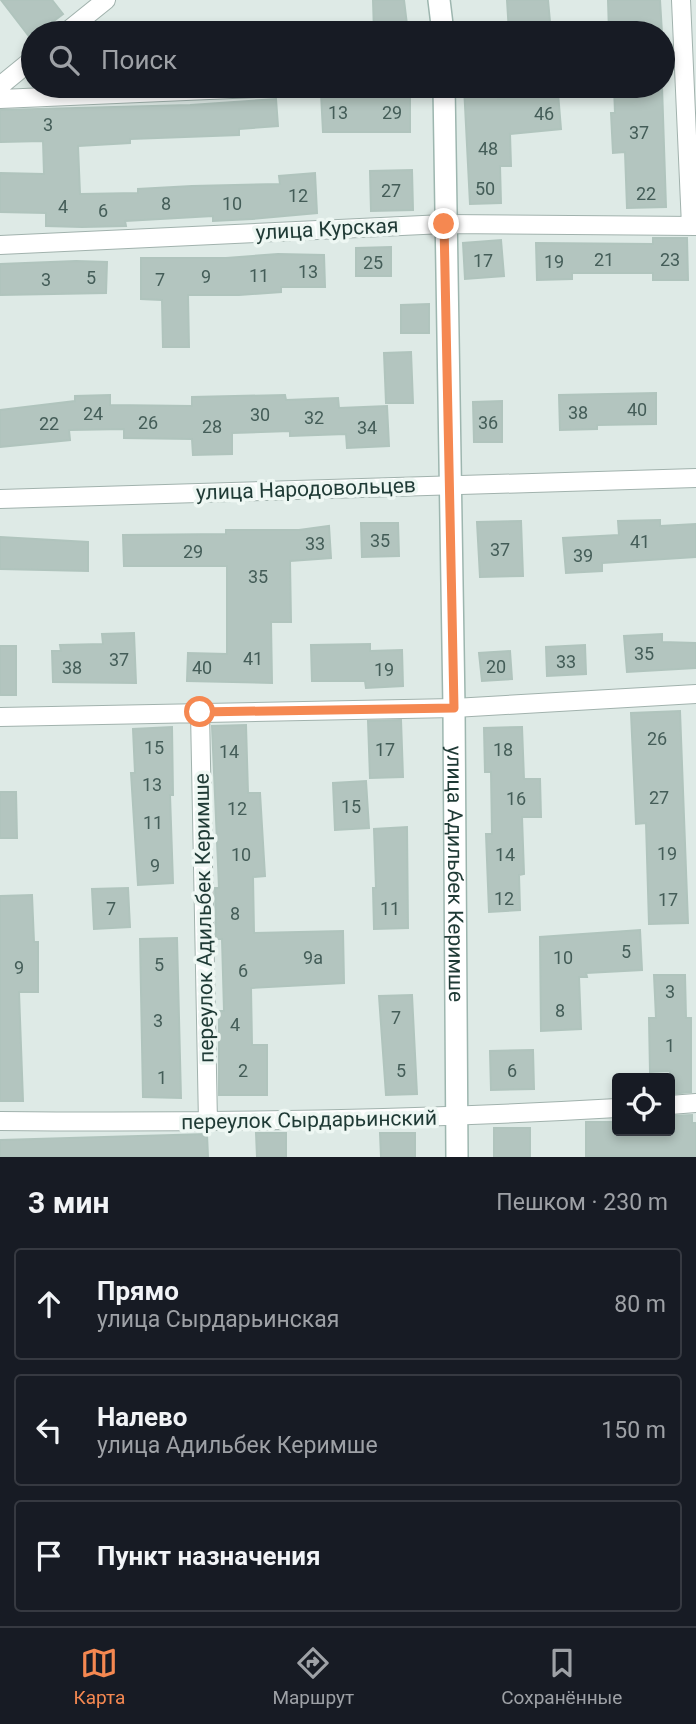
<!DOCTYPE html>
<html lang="ru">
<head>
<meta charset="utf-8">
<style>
	:root { --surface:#171b24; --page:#20242c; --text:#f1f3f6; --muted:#9ea1a6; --line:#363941; --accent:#f58851 }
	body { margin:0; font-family:Roboto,sans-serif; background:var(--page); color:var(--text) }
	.controls { position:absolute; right:21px; bottom:21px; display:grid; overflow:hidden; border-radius:7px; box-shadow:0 4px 10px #0003 }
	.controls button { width:63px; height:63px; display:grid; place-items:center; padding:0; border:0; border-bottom:2px solid var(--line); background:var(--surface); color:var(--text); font:35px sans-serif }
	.stop { position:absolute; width:21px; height:21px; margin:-16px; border:5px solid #f58851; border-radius:50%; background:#fff }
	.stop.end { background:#f58851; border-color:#fff; box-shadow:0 2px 7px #0008 }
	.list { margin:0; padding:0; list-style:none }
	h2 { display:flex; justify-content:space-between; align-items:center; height:91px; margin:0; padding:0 28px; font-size:30px }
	h2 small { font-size:23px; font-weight:400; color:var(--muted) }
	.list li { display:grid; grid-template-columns:46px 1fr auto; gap:21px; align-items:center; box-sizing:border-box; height:112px; margin:0 14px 14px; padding:0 14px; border:2px solid var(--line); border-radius:7px }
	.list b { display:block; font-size:26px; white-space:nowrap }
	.list p { margin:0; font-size:23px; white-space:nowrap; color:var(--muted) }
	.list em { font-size:23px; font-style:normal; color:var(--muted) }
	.icon { flex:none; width:38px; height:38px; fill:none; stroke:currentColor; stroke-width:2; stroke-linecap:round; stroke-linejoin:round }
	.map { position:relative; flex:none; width:696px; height:1157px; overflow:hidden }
	.search { position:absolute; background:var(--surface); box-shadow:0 4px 10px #0003; left:21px; right:21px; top:21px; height:77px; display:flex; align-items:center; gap:18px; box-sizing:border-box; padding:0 24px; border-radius:38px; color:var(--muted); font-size:26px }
	.sheet { height:469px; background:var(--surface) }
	nav { display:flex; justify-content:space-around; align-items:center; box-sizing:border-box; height:98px; border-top:2px solid var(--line); background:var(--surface); font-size:19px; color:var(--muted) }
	nav a { display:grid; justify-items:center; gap:4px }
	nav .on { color:var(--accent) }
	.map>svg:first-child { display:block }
</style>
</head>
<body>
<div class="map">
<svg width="696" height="1157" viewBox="0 0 696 1157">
	<rect width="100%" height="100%" fill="#deeae6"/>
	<path fill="#b3c5bf" stroke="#b0c4bd" stroke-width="2" d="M 1,0 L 52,0 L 63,14 L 38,33 L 33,33 L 31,39 Z
		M 373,0 L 404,0 L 408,33 L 374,33 Z
		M 507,0 L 548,0 L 551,33 L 509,33 Z
		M 608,0 L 660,0 L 662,33 L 609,33 Z
		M 464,86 L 496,86 L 498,99 L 558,93 L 561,129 L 510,134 L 511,166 L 500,166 L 501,203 L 470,204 Z
		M 614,86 L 662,86 L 666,207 L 627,208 L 625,152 L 613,153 L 611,113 L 615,113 Z
		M 410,91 L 410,132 L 323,132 L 321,93 Z
		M 276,99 L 278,126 L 239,129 L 239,135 L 130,139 L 130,143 L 78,146 L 80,194 L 138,193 L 138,189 L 192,186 L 280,184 L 279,176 L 315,173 L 317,213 L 252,219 L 213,221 L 213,216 L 125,221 L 126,226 L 82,227 L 46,226 L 46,213 L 0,212 L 0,173 L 44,174 L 43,141 L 0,142 L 0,110 L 190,105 Z
		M 412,170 L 413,210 L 371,211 L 370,171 Z
		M 653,238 L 687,238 L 688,280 L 653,280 L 653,273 L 572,273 L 572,279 L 537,280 L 536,243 L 653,244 Z
		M 501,240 L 504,276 L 465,279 L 463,243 Z
		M 391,247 L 391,276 L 356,276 L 356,248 Z
		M 278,254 L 324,255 L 325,287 L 281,287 L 281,292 L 239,295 L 188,295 L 189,347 L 163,347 L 162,300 L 141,299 L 141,258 L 226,258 Z
		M 76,261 L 107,262 L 106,293 L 0,295 L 0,264 Z
		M 429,304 L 429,333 L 401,333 L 401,305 Z
		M 411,352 L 413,403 L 386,403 L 384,353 Z
		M 656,393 L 656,424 L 597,425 L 597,429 L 560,430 L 559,395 Z
		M 110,395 L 110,405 L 192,406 L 192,397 L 285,395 L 286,400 L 338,398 L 339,408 L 387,406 L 389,446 L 347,448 L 346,434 L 290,436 L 290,431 L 232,433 L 232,454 L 193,455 L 192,439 L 124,438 L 124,429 L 69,430 L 70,440 L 0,447 L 0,410 L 75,401 L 75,396 Z
		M 502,401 L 502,442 L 474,442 L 473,402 Z
		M 660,520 L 660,526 L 696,524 L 696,557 L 602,563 L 602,571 L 566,573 L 563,538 L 619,535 L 618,521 Z
		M 521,521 L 523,576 L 480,577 L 477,522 Z
		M 361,523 L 398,523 L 399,556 L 362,557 Z
		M 329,526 L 331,558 L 290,561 L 291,622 L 271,622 L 272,683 L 187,681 L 188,653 L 227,654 L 227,566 L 124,566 L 123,535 L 226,534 L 226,530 L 299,530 Z
		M 0,537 L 88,542 L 88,571 L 0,569 Z
		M 134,633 L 136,683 L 53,682 L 52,651 L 61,651 L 60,645 L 103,644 L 102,634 Z
		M 662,634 L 662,642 L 696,643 L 696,668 L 627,672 L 624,636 Z
		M 370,644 L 370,651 L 402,650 L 403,686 L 366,688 L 365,681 L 312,681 L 311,645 Z
		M 585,645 L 586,674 L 547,676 L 546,647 Z
		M 0,646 L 16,646 L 16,695 L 0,695 Z
		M 510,651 L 512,679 L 482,681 L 479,653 Z
		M 680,711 L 688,923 L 649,924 L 646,823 L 636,824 L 631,713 Z
		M 401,720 L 403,777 L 370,778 L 368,721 Z
		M 246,725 L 248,793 L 260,793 L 265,876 L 253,877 L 254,933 L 343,931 L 344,983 L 251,988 L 252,1045 L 267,1045 L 267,1095 L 219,1095 L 219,1011 L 224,1011 L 222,939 L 216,939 L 215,888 L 219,888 L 212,726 Z
		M 172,727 L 173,795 L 170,795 L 173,883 L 138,885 L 131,773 L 135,773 L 133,729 Z
		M 522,727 L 524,779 L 540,779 L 541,817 L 522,817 L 524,874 L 519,875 L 520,910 L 489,912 L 486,834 L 492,834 L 491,772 L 485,772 L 484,728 Z
		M 366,781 L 369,828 L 335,830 L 333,783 Z
		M 0,792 L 16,792 L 17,838 L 0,838 Z
		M 407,827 L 408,928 L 374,929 L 373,888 L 376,888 L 374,829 Z
		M 128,888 L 130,927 L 94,929 L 92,889 Z
		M 32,895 L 34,942 L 38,942 L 38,992 L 19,992 L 23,1101 L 0,1101 L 0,896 Z
		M 640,930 L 642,970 L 586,973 L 587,977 L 579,977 L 581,1029 L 541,1031 L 540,937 Z
		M 177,938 L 181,1098 L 143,1097 L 140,939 Z
		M 654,975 L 685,975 L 686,1018 L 691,1018 L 691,1092 L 670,1094 L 670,1071 L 650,1072 L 649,1018 L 656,1018 Z
		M 412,995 L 417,1094 L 386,1095 L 379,996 Z
		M 533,1050 L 534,1089 L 491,1090 L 490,1051 Z
		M 692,1115 L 692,1123 L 696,1123 L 696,1157 L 586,1156 L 586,1122 L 617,1122 L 617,1131 L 670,1131 L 670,1116 Z
		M 494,1128 L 530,1128 L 530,1157 L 494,1157 Z
		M 256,1133 L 286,1133 L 286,1157 L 257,1157 Z
		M 380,1133 L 415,1133 L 415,1157 L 381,1157 Z
		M 207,1134 L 208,1157 L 0,1157 L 0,1140 Z"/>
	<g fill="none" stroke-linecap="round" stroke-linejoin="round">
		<defs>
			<path id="street" d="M 681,0 L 691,226
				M 65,33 L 106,0
				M 0,86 L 33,59
				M 0,99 L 301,86
				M 0,245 L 444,224 L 696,226
				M 0,499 L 696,478
				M 200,712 L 208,1123
				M 0,717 L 454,708 L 696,694
				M 670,1105 L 696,1103
				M 0,1121 C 206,1123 411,1120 617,1108"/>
			<g id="secondary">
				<path d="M 439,0 L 443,33"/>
				<path id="s1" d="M 444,86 L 454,708 L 457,1157"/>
			</g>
		</defs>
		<use href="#street" stroke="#a1b2ad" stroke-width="20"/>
		<use href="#secondary" stroke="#9db6af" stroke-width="24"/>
		<use href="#street" stroke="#fff" stroke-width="18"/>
		<use href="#secondary" stroke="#fff" stroke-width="21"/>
	</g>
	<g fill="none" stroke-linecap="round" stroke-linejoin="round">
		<path stroke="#f58851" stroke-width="9" d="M 200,712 L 454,708 L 444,224"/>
	</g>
	<g text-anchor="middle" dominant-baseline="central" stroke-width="7" stroke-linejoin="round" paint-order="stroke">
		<g font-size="18" fill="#445d58">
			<text x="338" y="112">13</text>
			<text x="392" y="112">29</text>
			<text x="544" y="113">46</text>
			<text x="48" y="124">3</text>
			<text x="639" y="132">37</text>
			<text x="488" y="148">48</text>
			<text x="485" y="188">50</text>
			<text x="391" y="190">27</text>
			<text x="646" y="193">22</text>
			<text x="298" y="195">12</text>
			<text x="166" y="203">8</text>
			<text x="232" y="203">10</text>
			<text x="63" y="206">4</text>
			<text x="103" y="210">6</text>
			<text x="604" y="259">21</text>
			<text x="670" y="259">23</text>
			<text x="483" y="260">17</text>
			<text x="554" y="261">19</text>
			<text x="373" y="262">25</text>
			<text x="308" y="271">13</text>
			<text x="259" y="275">11</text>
			<text x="206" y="276">9</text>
			<text x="91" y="277">5</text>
			<text x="46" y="279">3</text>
			<text x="160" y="279">7</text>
			<text x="637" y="409">40</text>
			<text x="578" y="412">38</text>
			<text x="93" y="413">24</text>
			<text x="260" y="414">30</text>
			<text x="314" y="417">32</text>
			<text x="148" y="422">26</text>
			<text x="488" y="422">36</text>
			<text x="49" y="423">22</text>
			<text x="212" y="426">28</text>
			<text x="367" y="427">34</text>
			<text x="380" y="540">35</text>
			<text x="640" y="541">41</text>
			<text x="315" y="543">33</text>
			<text x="500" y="549">37</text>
			<text x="193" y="551">29</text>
			<text x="583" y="555">39</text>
			<text x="258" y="576">35</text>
			<text x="644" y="653">35</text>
			<text x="253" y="658">41</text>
			<text x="119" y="659">37</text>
			<text x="566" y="661">33</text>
			<text x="496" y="666">20</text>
			<text x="72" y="667">38</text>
			<text x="202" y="667">40</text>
			<text x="384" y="669">19</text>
			<text x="657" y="738">26</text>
			<text x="154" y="747">15</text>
			<text x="385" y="749">17</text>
			<text x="503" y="749">18</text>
			<text x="229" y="751">14</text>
			<text x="152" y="784">13</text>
			<text x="659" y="797">27</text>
			<text x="516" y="798">16</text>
			<text x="351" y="806">15</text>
			<text x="237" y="808">12</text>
			<text x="153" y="822">11</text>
			<text x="667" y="853">19</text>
			<text x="241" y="854">10</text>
			<text x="505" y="854">14</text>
			<text x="155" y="865">9</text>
			<text x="504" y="898">12</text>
			<text x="668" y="899">17</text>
			<text x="111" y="908">7</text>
			<text x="390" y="908">11</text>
			<text x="235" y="913">8</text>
			<text x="626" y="951">5</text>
			<text x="313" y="957">9а</text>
			<text x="563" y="957">10</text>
			<text x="159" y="964">5</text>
			<text x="19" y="967">9</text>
			<text x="243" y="970">6</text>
			<text x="670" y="991">3</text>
			<text x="560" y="1010">8</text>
			<text x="396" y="1017">7</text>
			<text x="158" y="1020">3</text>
			<text x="235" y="1024">4</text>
			<text x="670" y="1045">1</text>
			<text x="243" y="1070">2</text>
			<text x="401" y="1070">5</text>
			<text x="512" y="1070">6</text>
			<text x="162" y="1077">1</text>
		</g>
		<g font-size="21" fill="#1f3a35" stroke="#eef7f3">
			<text transform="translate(327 229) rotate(-3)">улица Курская</text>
			<text transform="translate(306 489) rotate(-2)">улица Народовольцев</text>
			<text stroke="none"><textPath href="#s1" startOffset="788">улица Адильбек Керимше</textPath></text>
			<text transform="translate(204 918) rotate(-91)">переулок Адильбек Керимше</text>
			<text transform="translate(309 1120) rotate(-1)">переулок Сырдарьинский</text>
		</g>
	</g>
</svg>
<div class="controls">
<button><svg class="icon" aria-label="locate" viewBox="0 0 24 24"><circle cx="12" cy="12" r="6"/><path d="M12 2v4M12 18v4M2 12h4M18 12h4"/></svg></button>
</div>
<div class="stop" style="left:200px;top:712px"></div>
<div class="stop end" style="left:444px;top:224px"></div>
<div class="search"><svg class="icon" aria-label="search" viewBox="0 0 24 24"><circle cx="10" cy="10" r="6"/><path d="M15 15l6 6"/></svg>Поиск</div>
</div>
<section class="sheet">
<h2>3 мин<small>Пешком · 230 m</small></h2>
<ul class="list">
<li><svg class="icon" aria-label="ahead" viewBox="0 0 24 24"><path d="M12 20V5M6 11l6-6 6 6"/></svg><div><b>Прямо</b><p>улица Сырдарьинская</p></div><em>80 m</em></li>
<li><svg class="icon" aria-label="left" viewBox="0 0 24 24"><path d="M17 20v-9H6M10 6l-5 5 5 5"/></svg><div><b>Налево</b><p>улица Адильбек Керимше</p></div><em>150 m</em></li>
<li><svg class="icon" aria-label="arrive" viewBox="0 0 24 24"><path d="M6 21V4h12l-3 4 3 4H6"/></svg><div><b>Пункт назначения</b></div></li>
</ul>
</section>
<nav>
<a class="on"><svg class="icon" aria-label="map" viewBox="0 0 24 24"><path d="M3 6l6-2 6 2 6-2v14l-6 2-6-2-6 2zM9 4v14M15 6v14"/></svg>Карта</a>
<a><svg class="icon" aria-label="directions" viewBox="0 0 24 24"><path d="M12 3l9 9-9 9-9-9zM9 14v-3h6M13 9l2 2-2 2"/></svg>Маршрут</a>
<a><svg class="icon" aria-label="saved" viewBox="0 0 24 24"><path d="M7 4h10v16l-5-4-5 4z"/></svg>Сохранённые</a>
</nav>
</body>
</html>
